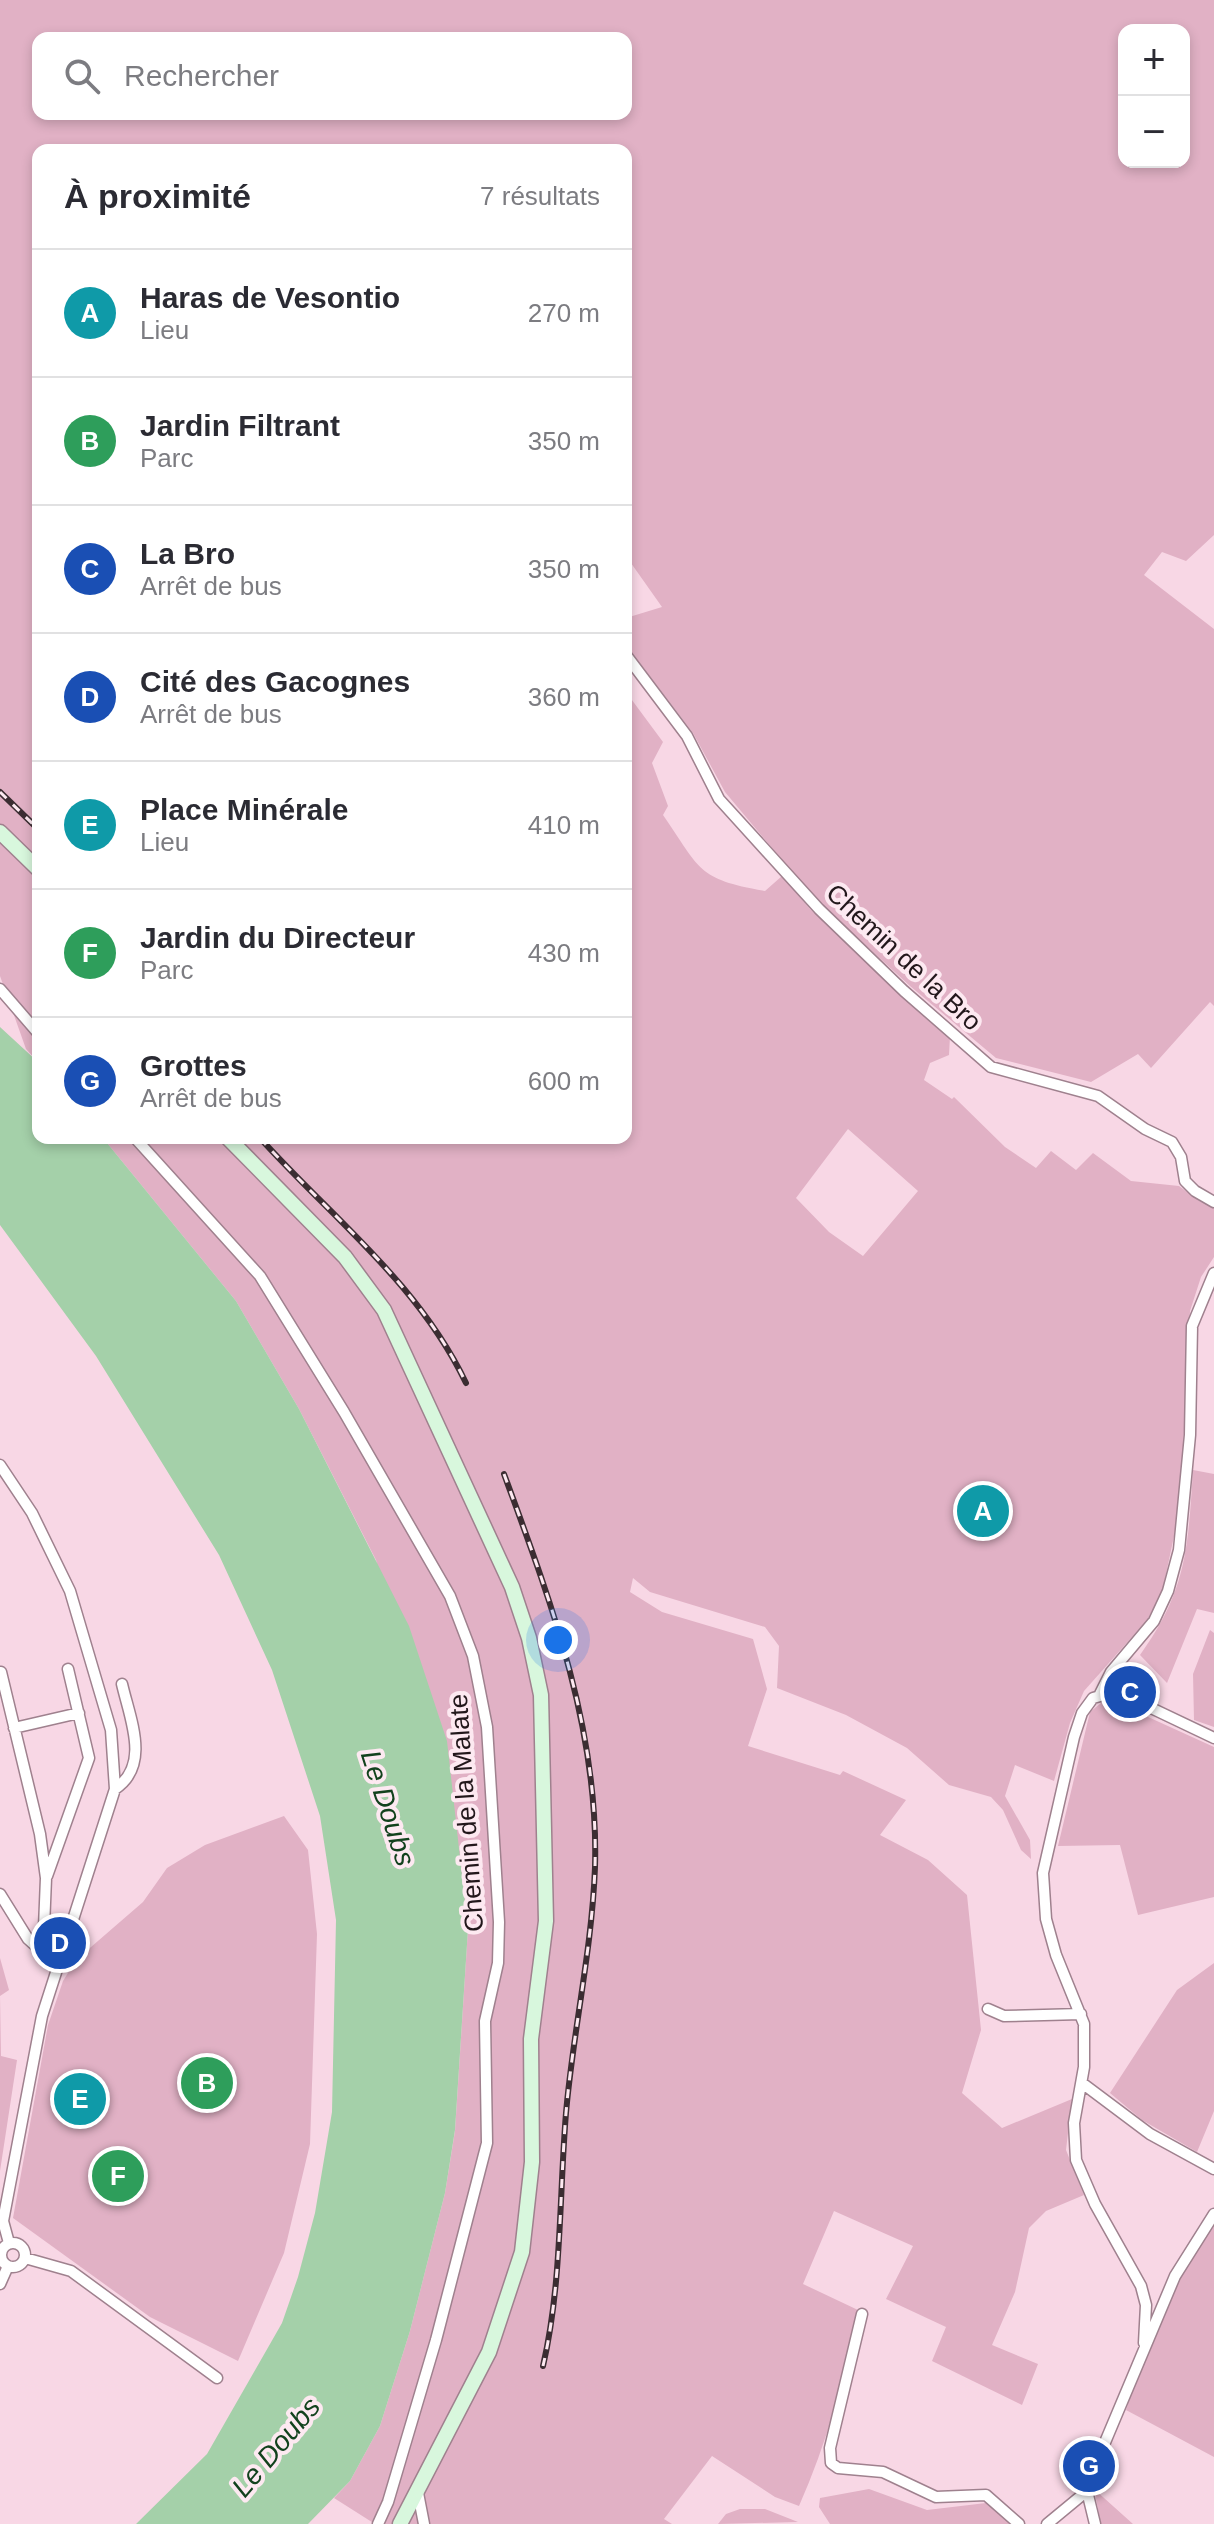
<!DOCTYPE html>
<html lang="fr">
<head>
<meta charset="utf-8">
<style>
	:root { --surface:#fff; --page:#f7f7f7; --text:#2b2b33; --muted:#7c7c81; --line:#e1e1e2; --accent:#226632 }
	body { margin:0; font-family:Helvetica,sans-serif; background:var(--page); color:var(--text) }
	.controls { position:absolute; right:24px; top:24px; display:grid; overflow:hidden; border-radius:16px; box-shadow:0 4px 12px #0003 }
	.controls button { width:72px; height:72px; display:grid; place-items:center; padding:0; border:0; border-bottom:2px solid var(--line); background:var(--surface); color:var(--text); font:40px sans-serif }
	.you { position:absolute; left:558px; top:1640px; width:28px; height:28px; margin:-20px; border:6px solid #fff; border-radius:50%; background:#1a73e8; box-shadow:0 0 0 12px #1a73e833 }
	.badge { display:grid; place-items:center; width:52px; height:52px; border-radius:50%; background:var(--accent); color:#fff; font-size:26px; font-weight:700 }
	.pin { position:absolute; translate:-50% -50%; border:4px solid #fff; box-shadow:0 2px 8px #0006 }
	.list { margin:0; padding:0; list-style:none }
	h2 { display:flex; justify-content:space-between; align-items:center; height:104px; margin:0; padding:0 32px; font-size:34px }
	h2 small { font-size:26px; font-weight:400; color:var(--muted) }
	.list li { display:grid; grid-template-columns:52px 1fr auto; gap:24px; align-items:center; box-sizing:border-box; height:128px; padding:0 32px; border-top:2px solid var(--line) }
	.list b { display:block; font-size:30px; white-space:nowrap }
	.list p { margin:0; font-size:26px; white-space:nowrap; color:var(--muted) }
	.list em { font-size:26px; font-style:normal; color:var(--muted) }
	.icon { flex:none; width:44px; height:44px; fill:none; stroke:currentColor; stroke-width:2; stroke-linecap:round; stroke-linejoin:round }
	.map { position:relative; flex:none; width:1214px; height:2524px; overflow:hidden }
	.search { position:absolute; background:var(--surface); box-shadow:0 4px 12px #0003; left:32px; top:32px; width:600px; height:88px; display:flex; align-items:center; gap:20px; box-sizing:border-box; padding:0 28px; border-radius:16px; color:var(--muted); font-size:30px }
	.panel { position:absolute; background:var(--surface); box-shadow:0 4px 12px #0003; left:32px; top:144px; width:600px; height:1000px; border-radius:16px }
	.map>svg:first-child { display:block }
</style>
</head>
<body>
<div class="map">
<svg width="1214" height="2524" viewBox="0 0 1214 2524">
	<rect width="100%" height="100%" fill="#f8d7e5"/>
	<path fill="#e1b1c5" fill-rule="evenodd" d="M 0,0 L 1214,0 L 1214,535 L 1186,561 L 1162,552 L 1144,575 L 1214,629 L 1214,1006 L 1210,1002 L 1151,1068 L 1138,1054 L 1091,1082 L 996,1058 L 910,986 L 813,897 L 725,792 L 693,733 L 632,653 L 626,644 L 626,618 L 662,607 L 626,556 L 626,150 L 38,150 L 38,1062 L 26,1049 L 0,976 ZM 1124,30 L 1184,30 L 1184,162 L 1124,162 ZM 38,38 L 626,38 L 626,114 L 38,114 Z
		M 626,692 L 663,742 L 652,763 L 668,806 L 663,815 C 701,870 697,879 765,891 L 782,876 L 810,909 L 950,1036 L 949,1055 L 930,1063 L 924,1080 L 952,1099 L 954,1097 L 1005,1147 L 1036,1168 L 1051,1151 L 1076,1170 L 1093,1153 L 1131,1181 L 1179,1186 L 1201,1202 L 1214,1205 L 1214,1257 L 1201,1277 L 1190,1311 L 1180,1508 L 1163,1588 L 1148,1619 L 1084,1691 L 1070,1723 L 1054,1781 L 1015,1765 L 1005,1796 L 1030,1840 L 1031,1859 L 1021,1850 L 1003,1810 L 991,1797 L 949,1785 L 907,1748 L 846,1715 L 777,1688 L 779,1646 L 765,1627 L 650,1592 L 633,1578 L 630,1592 L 662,1612 L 753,1639 L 767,1689 L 748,1746 L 840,1775 L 843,1771 L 906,1800 L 880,1835 L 928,1860 L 967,1895 L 981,2030 L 962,2093 L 1002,2128 L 1072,2099 L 1066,2150 L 1084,2195 L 1046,2211 L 1029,2228 L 1015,2292 L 992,2345 L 1038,2364 L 1022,2405 L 932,2361 L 946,2327 L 886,2299 L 913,2246 L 834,2211 L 803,2284 L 858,2310 C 845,2377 827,2443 799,2506 L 775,2497 L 712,2456 L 664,2519 L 672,2524 L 375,2524 L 334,2498 L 350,2481 L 380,2426 L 410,2331 L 445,2193 L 455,2131 L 468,1929 L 376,1560 L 299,1409 L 236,1301 L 103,1138 L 626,1138 ZM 848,1129 L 918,1191 L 863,1256 L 829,1232 L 796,1198 Z
		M 1193,1470 L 1214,1474 L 1214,1613 L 1197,1609 L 1167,1683 L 1140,1655 C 1187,1590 1188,1547 1193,1470 Z
		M 1210,1630 L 1214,1633 L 1214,1727 L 1194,1720 L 1193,1674 Z
		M 1113,1701 L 1214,1747 L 1214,1897 L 1138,1915 L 1120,1845 L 1058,1846 L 1090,1712 L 1101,1703 Z
		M 284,1816 L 308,1850 L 317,1934 L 310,2144 L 284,2253 L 238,2361 L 150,2317 L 13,2218 L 48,2025 L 63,1981 L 76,1960 L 143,1902 L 167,1868 L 205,1845 Z
		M 0,1958 L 9,1990 L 0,1996 L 1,2056 L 17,2060 L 0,2171 Z
		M 1214,1963 L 1214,2111 L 1197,2152 L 1142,2120 L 1110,2093 L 1177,1990 Z
		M 1214,2220 L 1214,2457 L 1126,2410 C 1148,2342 1175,2280 1214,2220 Z
		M 869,2489 L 927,2510 L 986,2503 L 1011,2524 L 830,2524 L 819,2507 L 820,2498 Z
		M 1094,2489 L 1133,2524 L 1101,2524 Z
		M 740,2509 L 765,2509 L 798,2522 L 718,2524 L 726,2514 Z"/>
	<path fill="#a4d0a9" d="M 0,1027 L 38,1062 L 38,1138 L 103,1138 L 236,1301 L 299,1409 L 409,1626 L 447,1741 L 468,1929 L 455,2130 L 445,2193 L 410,2331 L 380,2426 L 350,2481 L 308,2524 L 136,2524 L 207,2454 L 282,2323 L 298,2277 L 315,2213 L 332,2112 L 336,1920 L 320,1816 L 272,1670 L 219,1555 L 96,1356 L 0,1225 Z"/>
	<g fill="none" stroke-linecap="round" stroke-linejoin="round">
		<defs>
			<path id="street" d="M 626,655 L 687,736 L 719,799 L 819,909 L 904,991 L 991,1067 L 1098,1096 L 1145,1129 L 1172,1142 L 1181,1157 L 1185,1181 L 1195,1191 L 1214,1202
				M 0,989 L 38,1033
				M 135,1138 L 260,1276 L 344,1412 L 450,1596 L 473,1656 L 487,1727 L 499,1922 L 498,1963 L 485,2021 L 487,2143 L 436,2340 L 388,2502 L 378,2524
				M 0,1465 L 32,1513 L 70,1591 L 111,1730 L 115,1789 L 42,2016 L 3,2221 L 9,2243
				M 1,1672 L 40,1834 L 46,1878 L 43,1952
				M 1100,1694 L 1111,1672 L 1154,1621 L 1168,1591 L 1179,1550 L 1190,1435 L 1192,1326 L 1214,1273
				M 14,1728 L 79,1713
				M 115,1789 C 151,1765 130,1719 122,1684
				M 47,1876 L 89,1758 L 68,1669
				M 0,1894 L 28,1939 L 59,1967
				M 988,2009 L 1004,2016 L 1081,2014
				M 1082,2083 L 1150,2134 L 1214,2169
				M1 2255a12 12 0 1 1 24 0a12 12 0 1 1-24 0Z
				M 25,2258 L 71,2271 L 217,2378
				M 0,2284 L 8,2266
				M 862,2314 L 830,2448 L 831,2463 L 838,2468 L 883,2472 L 936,2497 L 986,2495 L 1019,2524
				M 1144,2343 L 1146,2305 L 1141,2286 L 1095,2204 L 1076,2160 L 1074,2123 L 1084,2067 L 1084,2024 L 1056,1955 L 1046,1919 L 1043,1873 L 1074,1737 L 1082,1713 L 1093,1698 L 1111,1693 L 1128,1697 L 1214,1738
				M 418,2493 L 424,2524
				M 1047,2524 L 1087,2491
				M 1095,2524 L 1087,2491 L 1090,2478 L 1175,2276 L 1214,2214"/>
			<path id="secondary" d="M 0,832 L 38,869
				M 228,1138 L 345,1257 L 384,1310 L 512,1587 L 529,1638 L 541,1695 L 546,1921 L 531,2039 L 532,2162 L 522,2252 L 489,2352 L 400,2524"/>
		</defs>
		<use href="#street" stroke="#9f818e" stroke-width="13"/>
		<use href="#secondary" stroke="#9f818e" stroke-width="17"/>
		<use href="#street" stroke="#fff" stroke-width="10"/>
		<use href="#secondary" stroke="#d8f7dd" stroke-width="14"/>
		<defs>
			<path id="rail" d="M 0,792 L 38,829
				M 260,1138 C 333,1219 418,1283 466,1383
				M 504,1474 C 551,1602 599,1729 595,1867 C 592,1950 573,2031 566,2113 C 559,2198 562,2284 543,2366"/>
		</defs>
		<use href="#rail" stroke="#3b2d32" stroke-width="6"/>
		<use href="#rail" stroke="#fde9f1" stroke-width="3" stroke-dasharray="9" stroke-linecap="butt"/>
	</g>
	<g text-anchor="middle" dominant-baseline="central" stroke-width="8" stroke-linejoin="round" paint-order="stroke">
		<g font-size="26" fill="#22171b" stroke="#fde9f1">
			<text transform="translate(904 957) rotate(43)">Chemin de la Bro</text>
			<text transform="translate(466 1813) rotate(-94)">Chemin de la Malate</text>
		</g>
		<g font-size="28" font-style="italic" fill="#12421d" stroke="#fde9f1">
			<text transform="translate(388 1808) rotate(72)">Le Doubs</text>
			<text transform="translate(276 2447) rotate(-50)">Le Doubs</text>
		</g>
	</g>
</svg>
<div class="controls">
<button>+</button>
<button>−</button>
</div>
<div class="you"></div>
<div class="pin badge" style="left:983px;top:1511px;background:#0f9aa8">A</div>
<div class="pin badge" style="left:207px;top:2083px;background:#2e9e5b">B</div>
<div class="pin badge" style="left:1130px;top:1692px;background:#1a4fb4">C</div>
<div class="pin badge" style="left:60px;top:1943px;background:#1a4fb4">D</div>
<div class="pin badge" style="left:80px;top:2099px;background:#0f9aa8">E</div>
<div class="pin badge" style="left:118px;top:2176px;background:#2e9e5b">F</div>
<div class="pin badge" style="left:1089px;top:2466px;background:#1a4fb4">G</div>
<div class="search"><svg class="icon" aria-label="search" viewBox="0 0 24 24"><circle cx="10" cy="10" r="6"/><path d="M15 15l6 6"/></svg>Rechercher</div>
<section class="panel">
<h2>À proximité<small>7 résultats</small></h2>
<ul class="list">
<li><span class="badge" style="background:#0f9aa8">A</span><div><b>Haras de Vesontio</b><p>Lieu</p></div><em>270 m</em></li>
<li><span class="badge" style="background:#2e9e5b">B</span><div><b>Jardin Filtrant</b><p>Parc</p></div><em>350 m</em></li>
<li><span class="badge" style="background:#1a4fb4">C</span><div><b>La Bro</b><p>Arrêt de bus</p></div><em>350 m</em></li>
<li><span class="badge" style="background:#1a4fb4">D</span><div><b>Cité des Gacognes</b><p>Arrêt de bus</p></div><em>360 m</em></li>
<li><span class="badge" style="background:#0f9aa8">E</span><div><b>Place Minérale</b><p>Lieu</p></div><em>410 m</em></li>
<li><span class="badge" style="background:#2e9e5b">F</span><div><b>Jardin du Directeur</b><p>Parc</p></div><em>430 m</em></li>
<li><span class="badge" style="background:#1a4fb4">G</span><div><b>Grottes</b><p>Arrêt de bus</p></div><em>600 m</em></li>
</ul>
</section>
</div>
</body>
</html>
